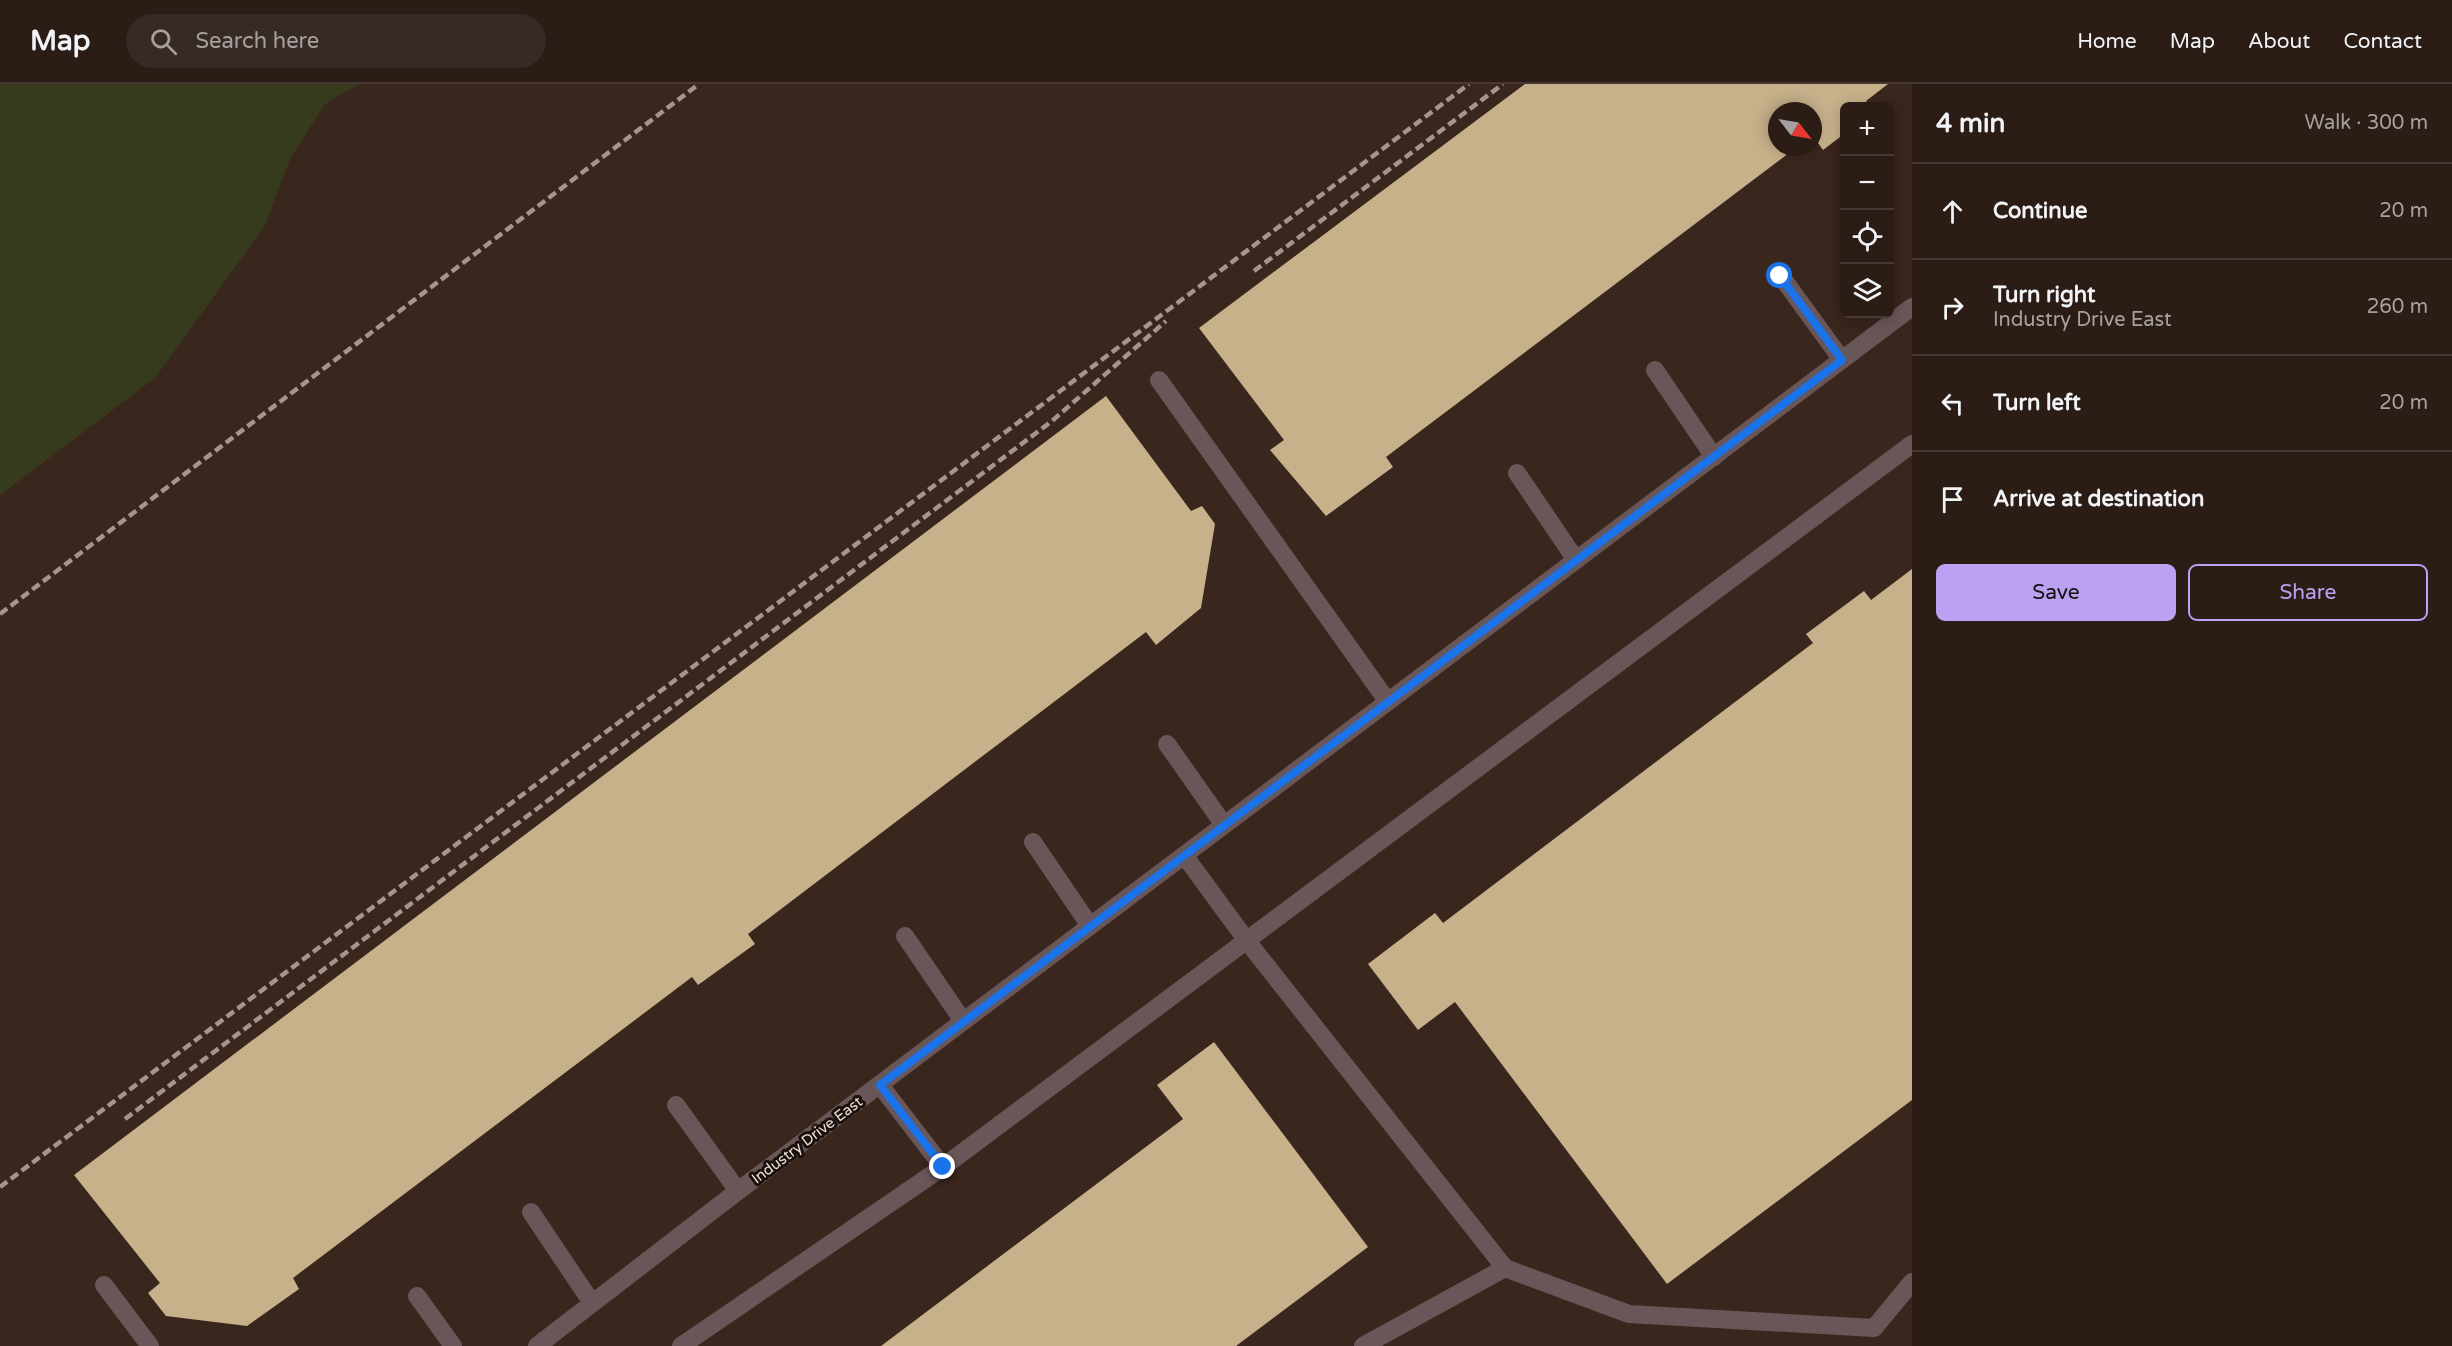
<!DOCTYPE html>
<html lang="en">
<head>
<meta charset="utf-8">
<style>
	:root { --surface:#2b1c16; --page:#372923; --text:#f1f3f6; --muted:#a6a1a1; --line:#473a35; --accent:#bca0f2 }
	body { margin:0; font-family:"Varela Round",sans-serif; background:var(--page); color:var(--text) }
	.controls { position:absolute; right:18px; top:18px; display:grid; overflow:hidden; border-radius:9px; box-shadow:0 3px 15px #0003 }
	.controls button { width:54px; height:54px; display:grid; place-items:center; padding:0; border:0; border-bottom:2px solid var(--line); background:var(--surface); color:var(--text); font:30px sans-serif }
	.compass { position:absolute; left:1768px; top:18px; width:54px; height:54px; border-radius:50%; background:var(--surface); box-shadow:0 3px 15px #0003; rotate:121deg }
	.stop { position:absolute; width:18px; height:18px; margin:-14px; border:4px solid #1a73e8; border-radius:50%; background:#fff }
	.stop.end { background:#1a73e8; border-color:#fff; box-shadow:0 2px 6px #0008 }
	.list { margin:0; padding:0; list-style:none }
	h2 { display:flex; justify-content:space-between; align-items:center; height:78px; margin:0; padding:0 24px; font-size:26px }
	h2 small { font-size:20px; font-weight:400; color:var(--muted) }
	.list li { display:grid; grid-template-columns:39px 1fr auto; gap:18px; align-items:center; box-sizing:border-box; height:96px; padding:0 24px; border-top:2px solid var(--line) }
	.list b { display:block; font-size:22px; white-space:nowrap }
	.list p { margin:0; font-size:20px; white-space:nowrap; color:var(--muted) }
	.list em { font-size:20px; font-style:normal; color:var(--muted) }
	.actions { display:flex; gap:12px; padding:18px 24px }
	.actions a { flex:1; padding:14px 0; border:2px solid var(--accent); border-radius:9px; text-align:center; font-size:21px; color:var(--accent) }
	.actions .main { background:var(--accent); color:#111 }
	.icon { flex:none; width:33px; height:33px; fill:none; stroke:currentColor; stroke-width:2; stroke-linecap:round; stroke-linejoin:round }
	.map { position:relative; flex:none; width:1912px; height:1262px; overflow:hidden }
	header { display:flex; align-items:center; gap:36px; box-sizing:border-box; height:84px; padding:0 30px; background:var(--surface); border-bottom:2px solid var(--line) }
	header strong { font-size:28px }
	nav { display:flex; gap:33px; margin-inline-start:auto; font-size:21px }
	.search { width:420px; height:54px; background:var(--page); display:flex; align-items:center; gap:15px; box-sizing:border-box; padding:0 21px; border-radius:33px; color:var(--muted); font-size:22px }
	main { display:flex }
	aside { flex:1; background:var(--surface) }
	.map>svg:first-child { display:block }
</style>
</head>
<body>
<header>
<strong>Map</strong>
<div class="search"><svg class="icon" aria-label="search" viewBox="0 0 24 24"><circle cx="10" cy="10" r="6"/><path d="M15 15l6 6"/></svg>Search here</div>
<nav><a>Home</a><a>Map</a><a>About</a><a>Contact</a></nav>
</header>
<main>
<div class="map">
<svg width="1912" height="1262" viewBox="0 0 1912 1262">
	<rect width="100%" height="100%" fill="#39261d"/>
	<path fill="#373b1d" d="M 0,0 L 359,0 L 325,20 L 291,73 L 264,143 L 155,294 L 0,411 Z"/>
	<path fill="#c7b18b" d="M 1525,0 L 1888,0 L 1866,17 L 1870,22 L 1844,22 L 1844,50 L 1823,66 L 1813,52 L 1813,27 L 1777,27 L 1777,63 L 1797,63 L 1386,373 L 1393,383 L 1326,432 L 1270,366 L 1284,356 L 1199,244 Z
		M 1106,312 L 1191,427 L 1202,422 L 1215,440 L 1201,524 L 1156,561 L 1146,548 L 748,850 L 755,860 L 698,901 L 692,893 L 293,1194 L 299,1205 L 247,1242 L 166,1232 L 148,1209 L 160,1199 L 74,1091 Z
		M 1912,485 L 1912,1016 L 1667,1200 L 1455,918 L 1418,946 L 1368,880 L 1435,829 L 1443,839 L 1813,559 L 1806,550 L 1864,507 L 1871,516 Z
		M 1214,958 L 1368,1163 L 1236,1262 L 881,1262 L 1183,1035 L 1157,1001 Z"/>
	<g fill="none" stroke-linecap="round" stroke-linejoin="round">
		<path stroke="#695658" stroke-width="18" d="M 1781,192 L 1842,276
			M 1655,286 L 1714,373
			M 1159,296 L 1388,618
			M 1517,389 L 1576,476
			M 1167,660 L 1224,741
			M 1033,758 L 1090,842
			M 1184,771 L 1247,857 L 1505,1184 L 1629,1230 L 1874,1244 L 1912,1198
			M 905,852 L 963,937
			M 880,1001 L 943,1083
			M 676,1021 L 738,1107
			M 531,1128 L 592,1219
			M 104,1201 L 150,1262
			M 417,1212 L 453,1262
			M 537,1262 L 738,1107 L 1912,223
			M 681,1262 L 943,1083 L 1912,360
			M 1363,1262 L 1505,1184"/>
		<path stroke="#a4958e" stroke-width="4.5" stroke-dasharray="9 4.5" stroke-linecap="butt" d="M 1254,187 L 1503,0
			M 0,530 L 699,0
			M 125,1035 L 1052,337 L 1166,237
			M 0,1103 L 1469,0"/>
	</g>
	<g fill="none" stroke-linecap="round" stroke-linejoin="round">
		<path stroke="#1a73e8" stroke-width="8" d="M 943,1083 L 880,1001 L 1842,276 L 1780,192"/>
	</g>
	<g text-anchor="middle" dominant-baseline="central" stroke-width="6" stroke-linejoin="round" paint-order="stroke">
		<g font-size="15" fill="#ecdfd9" stroke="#1a110d">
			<text transform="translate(807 1056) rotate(-37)">Industry Drive East</text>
		</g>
	</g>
</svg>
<div class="controls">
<button>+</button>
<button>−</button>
<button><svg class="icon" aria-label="locate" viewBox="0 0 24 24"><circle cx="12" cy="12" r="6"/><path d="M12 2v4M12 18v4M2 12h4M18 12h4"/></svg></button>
<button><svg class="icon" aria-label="layers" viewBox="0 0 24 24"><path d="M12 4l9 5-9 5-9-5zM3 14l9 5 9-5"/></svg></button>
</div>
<svg class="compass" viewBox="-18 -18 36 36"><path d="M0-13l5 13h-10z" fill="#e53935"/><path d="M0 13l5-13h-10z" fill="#a6a1a1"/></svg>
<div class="stop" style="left:1780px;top:192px"></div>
<div class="stop end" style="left:943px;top:1083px"></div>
</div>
<aside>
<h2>4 min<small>Walk · 300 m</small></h2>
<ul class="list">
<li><svg class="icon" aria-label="ahead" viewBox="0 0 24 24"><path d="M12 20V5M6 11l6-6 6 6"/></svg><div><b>Continue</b></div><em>20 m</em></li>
<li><svg class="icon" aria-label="right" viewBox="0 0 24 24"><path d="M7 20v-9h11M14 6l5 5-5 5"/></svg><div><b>Turn right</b><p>Industry Drive East</p></div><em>260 m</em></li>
<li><svg class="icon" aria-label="left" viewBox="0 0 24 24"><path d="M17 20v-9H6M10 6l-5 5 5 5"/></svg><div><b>Turn left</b></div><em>20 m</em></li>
<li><svg class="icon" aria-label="arrive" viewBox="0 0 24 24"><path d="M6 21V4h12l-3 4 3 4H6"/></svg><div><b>Arrive at destination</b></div></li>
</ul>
<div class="actions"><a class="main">Save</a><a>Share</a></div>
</aside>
</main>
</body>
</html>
